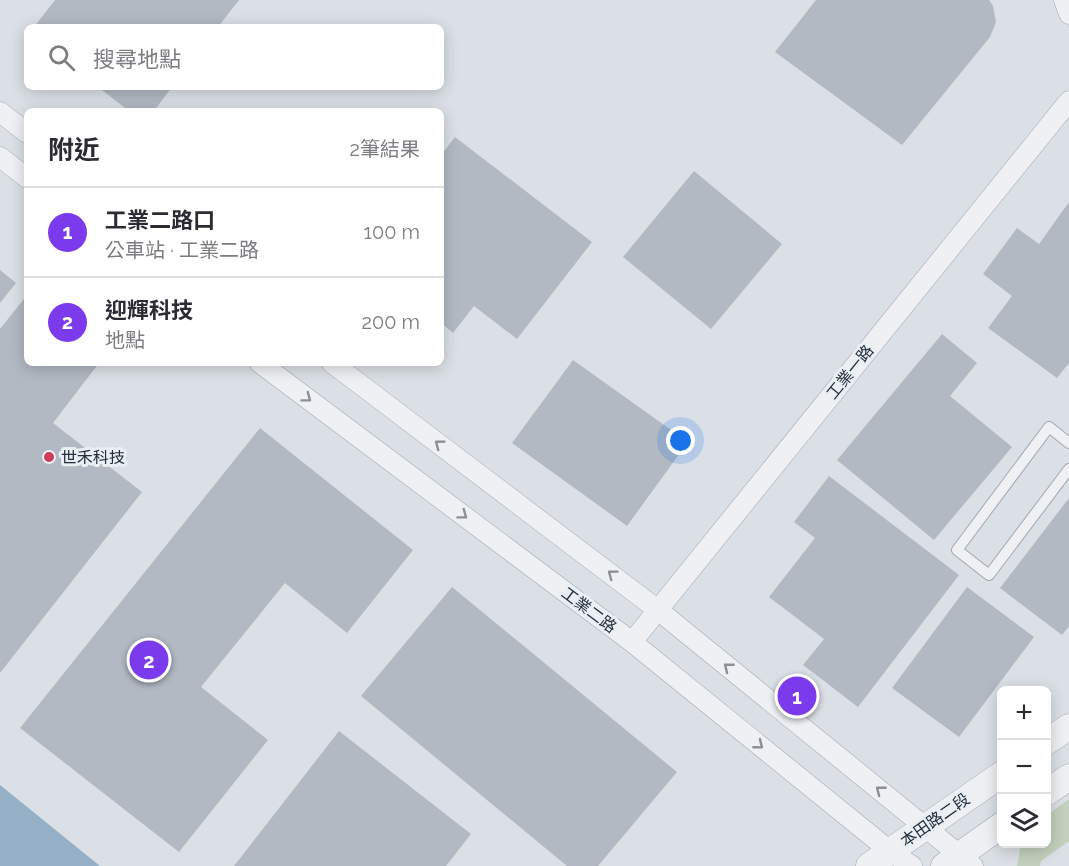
<!DOCTYPE html>
<html lang="zh-TW">
<head>
<meta charset="utf-8">
<style>
	:root { --surface:#fff; --page:#f2f2f3; --text:#2b2b33; --muted:#7c7c81; --line:#e1e1e2; --accent:#7c3aed }
	body { margin:0; font-family:Raleway,"Noto Sans TC",sans-serif; background:var(--page); color:var(--text) }
	.controls { position:absolute; right:18px; bottom:18px; display:grid; overflow:hidden; border-radius:9px; box-shadow:0 3px 15px #0003 }
	.controls button { width:54px; height:54px; display:grid; place-items:center; padding:0; border:0; border-bottom:2px solid var(--line); background:var(--surface); color:var(--text); font:30px sans-serif }
	.you { position:absolute; left:681px; top:441px; width:21px; height:21px; margin:-15px; border:4px solid #fff; border-radius:50%; background:#1a73e8; box-shadow:0 0 0 9px #1a73e833 }
	.badge { display:grid; place-items:center; width:39px; height:39px; border-radius:50%; background:var(--accent); color:#fff; font-size:20px; font-weight:700 }
	.pin { position:absolute; translate:-50% -50%; border:3px solid #fff; box-shadow:0 2px 6px #0006 }
	.list { margin:0; padding:0; list-style:none }
	h2 { display:flex; justify-content:space-between; align-items:center; height:78px; margin:0; padding:0 24px; font-size:26px }
	h2 small { font-size:20px; font-weight:400; color:var(--muted) }
	.list li { display:grid; grid-template-columns:39px 1fr auto; gap:18px; align-items:center; box-sizing:border-box; height:90px; padding:0 24px; border-top:2px solid var(--line) }
	.list b { display:block; font-size:22px; white-space:nowrap }
	.list p { margin:0; font-size:20px; white-space:nowrap; color:var(--muted) }
	.list em { font-size:20px; font-style:normal; color:var(--muted) }
	.icon { flex:none; width:33px; height:33px; fill:none; stroke:currentColor; stroke-width:2; stroke-linecap:round; stroke-linejoin:round }
	.map { position:relative; flex:none; width:1069px; height:866px; overflow:hidden }
	.search { position:absolute; background:var(--surface); box-shadow:0 3px 15px #0003; left:24px; top:24px; width:420px; height:66px; display:flex; align-items:center; gap:15px; box-sizing:border-box; padding:0 21px; border-radius:9px; color:var(--muted); font-size:22px }
	.panel { position:absolute; background:var(--surface); box-shadow:0 3px 15px #0003; left:24px; top:108px; width:420px; height:258px; border-radius:9px }
	.map>svg:first-child { display:block }
</style>
</head>
<body>
<div class="map">
<svg width="1069" height="866" viewBox="0 0 1069 866">
	<rect width="100%" height="100%" fill="#dbe0e6"/>
	<path fill="#c2d0bc" d="M 1069,799 L 1069,841 L 1041,861 L 1040,866 L 1017,866 L 1021,844 L 1046,844 L 1047,815 Z"/>
	<path fill="#95afc7" d="M 0,785 L 100,866 L 0,866 Z"/>
	<path fill="#b2b9c2" d="M 55,0 L 239,0 L 218,27 L 34,27 Z
		M 816,0 L 989,0 L 993,6 L 996,22 L 990,37 L 902,145 L 775,52 Z
		M 98,87 L 172,87 L 154,111 L 129,111 Z
		M 455,137 L 592,242 L 517,339 L 474,306 L 453,333 L 441,323 L 441,155 Z
		M 694,171 L 782,244 L 711,329 L 623,257 Z
		M 1069,202 L 1069,363 L 1057,378 L 988,328 L 1012,296 L 983,274 L 1017,228 L 1039,244 Z
		M 0,270 L 16,283 L 0,303 Z
		M 27,295 L 27,363 L 99,363 L 53,423 L 142,492 L 0,673 L 0,329 Z
		M 942,334 L 977,363 L 950,396 L 1012,447 L 934,540 L 837,460 Z
		M 573,360 L 688,442 L 627,526 L 512,443 Z
		M 260,428 L 413,550 L 347,633 L 285,583 L 201,687 L 268,740 L 179,852 L 20,728 Z
		M 829,476 L 959,575 L 858,707 L 803,665 L 824,639 L 769,597 L 815,538 L 794,522 Z
		M 1069,498 L 1069,626 L 1062,635 L 1000,588 Z
		M 452,587 L 677,772 L 598,866 L 567,866 L 361,696 Z
		M 967,587 L 1034,637 L 959,737 L 892,688 Z
		M 339,731 L 471,834 L 446,866 L 234,866 Z"/>
	<g fill="none" stroke-linecap="round" stroke-linejoin="round">
		<defs>
			<path id="service" d="M 1069,443 L 1049,427 L 957,550 L 989,575 L 1069,469"/>
			<path id="minor" d="M 1064,0 L 1069,14
				M 0,112 L 27,133
				M 0,157 L 27,178
				M 260,363 L 632,642 L 890,851 L 912,866
				M 332,363 L 658,610 L 973,866
				M 632,642 L 1069,101"/>
			<path id="tertiary" d="M 1046,742 L 1069,727
				M 1046,793 L 1069,777
				M 869,866 L 1002,774
				M 944,866 L 1002,825"/>
		</defs>
		<use href="#service" stroke="#a1a7b0" stroke-width="12"/>
		<use href="#minor" stroke="#a1a7b0" stroke-width="21"/>
		<use href="#tertiary" stroke="#a1a7b0" stroke-width="27"/>
		<use href="#service" stroke="#eef0f4" stroke-width="10"/>
		<use href="#minor" stroke="#eef0f4" stroke-width="20"/>
		<use href="#tertiary" stroke="#eef0f4" stroke-width="26"/>
	</g>
	<defs><path id="oneway-chevron" d="M-2-3.5L2.5 0L-2 3.5" fill="none" stroke-width="1.6" stroke-linecap="round" stroke-linejoin="round" transform="scale(1.5)"/></defs>
	<g stroke="#8a8f98">
		<use href="#oneway-chevron" transform="translate(307 398) rotate(37)"/>
		<use href="#oneway-chevron" transform="translate(439 444) rotate(-143)"/>
		<use href="#oneway-chevron" transform="translate(463 515) rotate(37)"/>
		<use href="#oneway-chevron" transform="translate(612 574) rotate(-143)"/>
		<use href="#oneway-chevron" transform="translate(728 667) rotate(-141)"/>
		<use href="#oneway-chevron" transform="translate(759 745) rotate(39)"/>
		<use href="#oneway-chevron" transform="translate(880 790) rotate(-142)"/>
	</g>
	<circle fill="#ce3d58" stroke="#eaeff4" stroke-width="2" cx="49" cy="457" r="6"/>
	<g text-anchor="middle" dominant-baseline="central" stroke-width="6" stroke-linejoin="round" paint-order="stroke">
		<g font-size="16" fill="#252e3c" stroke="#eaeff4">
			<text transform="translate(850 372) rotate(-51)">工業一路</text>
			<text transform="translate(589 610) rotate(37)">工業二路</text>
			<text transform="translate(935 820) rotate(-35)">本田路二段</text>
		</g>
		<g font-size="16" fill="#252e3c" stroke="#eaeff4" text-anchor="start">
			<text x="61" y="457">世禾科技</text>
		</g>
	</g>
</svg>
<div class="controls">
<button>+</button>
<button>−</button>
<button><svg class="icon" aria-label="layers" viewBox="0 0 24 24"><path d="M12 4l9 5-9 5-9-5zM3 14l9 5 9-5"/></svg></button>
</div>
<div class="you"></div>
<div class="pin badge" style="left:797px;top:696px">1</div>
<div class="pin badge" style="left:149px;top:660px">2</div>
<div class="search"><svg class="icon" aria-label="search" viewBox="0 0 24 24"><circle cx="10" cy="10" r="6"/><path d="M15 15l6 6"/></svg>搜尋地點</div>
<section class="panel">
<h2>附近<small>2筆結果</small></h2>
<ul class="list">
<li><span class="badge">1</span><div><b>工業二路口</b><p>公車站 · 工業二路</p></div><em>100 m</em></li>
<li><span class="badge">2</span><div><b>迎輝科技</b><p>地點</p></div><em>200 m</em></li>
</ul>
</section>
</div>
</body>
</html>
